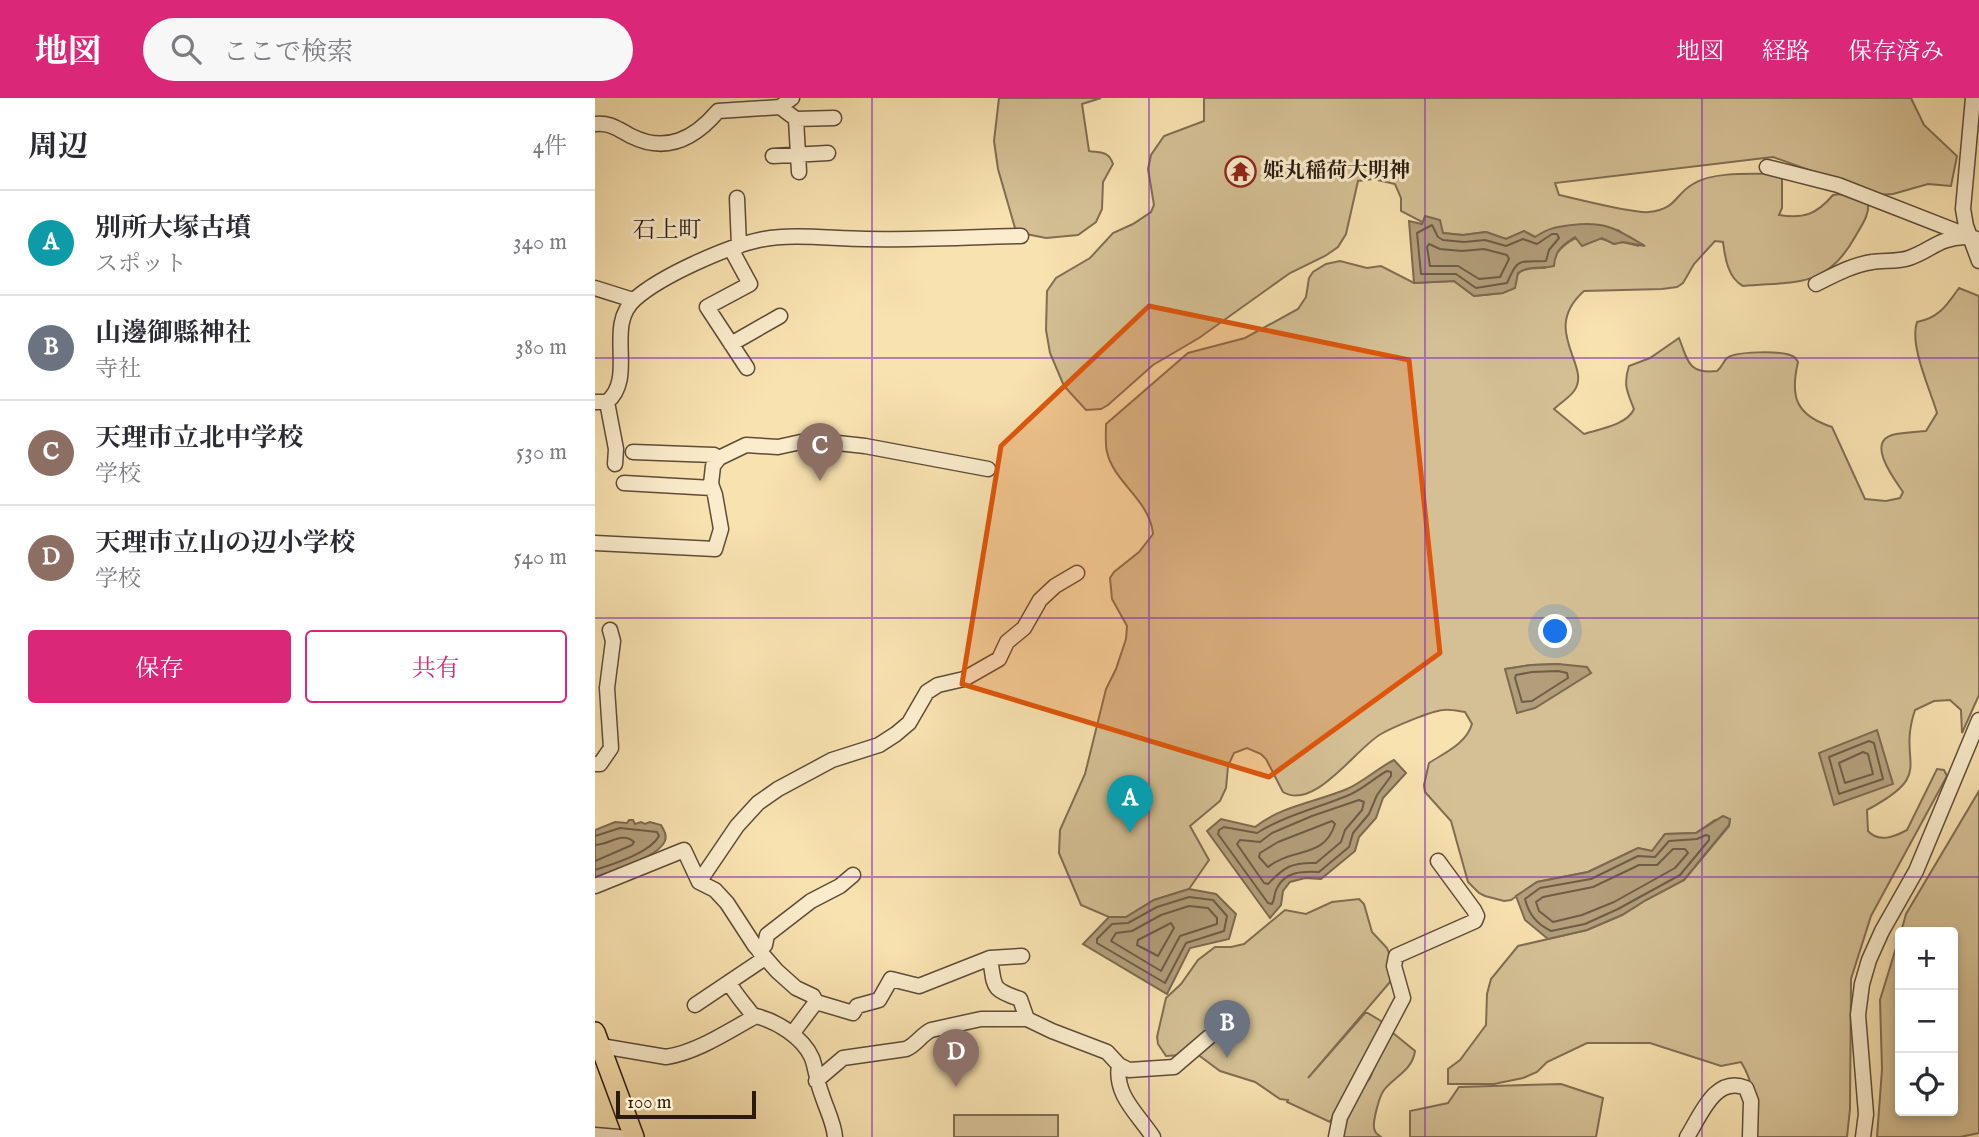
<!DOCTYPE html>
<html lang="ja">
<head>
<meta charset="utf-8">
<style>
	:root { --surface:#fff; --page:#f7f7f7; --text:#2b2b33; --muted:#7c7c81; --line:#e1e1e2; --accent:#db2777 }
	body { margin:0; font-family:"IM FELL English","Noto Serif JP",serif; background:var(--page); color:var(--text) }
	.controls { position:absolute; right:21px; bottom:21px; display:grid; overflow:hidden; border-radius:7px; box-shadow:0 4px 10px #0003 }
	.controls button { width:63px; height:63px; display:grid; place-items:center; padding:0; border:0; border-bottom:2px solid var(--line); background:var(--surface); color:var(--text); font:35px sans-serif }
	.scale { position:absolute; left:21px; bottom:18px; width:140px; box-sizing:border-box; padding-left:7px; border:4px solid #2a1a11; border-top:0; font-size:19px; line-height:24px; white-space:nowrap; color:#2a1a11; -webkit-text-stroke:5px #faeccc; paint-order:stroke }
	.you { position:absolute; left:961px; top:534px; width:24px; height:24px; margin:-18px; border:5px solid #fff; border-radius:50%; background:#1a73e8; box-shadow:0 0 0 10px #1a73e833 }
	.badge { display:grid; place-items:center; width:46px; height:46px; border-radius:50%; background:var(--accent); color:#fff; font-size:23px; font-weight:700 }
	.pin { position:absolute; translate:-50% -58px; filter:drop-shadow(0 2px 4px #0008) }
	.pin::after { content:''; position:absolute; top:37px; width:24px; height:21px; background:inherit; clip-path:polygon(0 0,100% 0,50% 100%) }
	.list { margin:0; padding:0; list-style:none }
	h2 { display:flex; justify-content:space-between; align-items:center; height:91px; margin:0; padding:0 28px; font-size:30px }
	h2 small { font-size:23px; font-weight:400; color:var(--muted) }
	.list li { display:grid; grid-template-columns:46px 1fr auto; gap:21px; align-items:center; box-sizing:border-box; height:105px; padding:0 28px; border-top:2px solid var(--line) }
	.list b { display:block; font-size:26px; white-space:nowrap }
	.list p { margin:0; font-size:23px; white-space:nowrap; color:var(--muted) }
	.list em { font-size:23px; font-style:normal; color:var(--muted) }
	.actions { display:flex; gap:14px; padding:21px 28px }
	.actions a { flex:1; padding:16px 0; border:2px solid var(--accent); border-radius:7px; text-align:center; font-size:24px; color:var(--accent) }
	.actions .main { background:var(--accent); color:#fff }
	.icon { flex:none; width:38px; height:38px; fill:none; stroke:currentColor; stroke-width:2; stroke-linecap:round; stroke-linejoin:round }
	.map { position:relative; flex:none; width:1384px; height:1039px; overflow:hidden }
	header { display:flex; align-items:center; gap:42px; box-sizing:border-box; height:98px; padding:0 35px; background:var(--accent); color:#fff }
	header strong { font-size:33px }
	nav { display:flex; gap:38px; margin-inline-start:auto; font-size:24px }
	.search { width:490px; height:63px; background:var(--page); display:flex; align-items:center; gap:18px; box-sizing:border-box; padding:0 24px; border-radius:38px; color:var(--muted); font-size:26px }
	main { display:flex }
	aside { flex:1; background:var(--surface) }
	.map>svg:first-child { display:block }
</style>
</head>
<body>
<header>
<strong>地図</strong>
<div class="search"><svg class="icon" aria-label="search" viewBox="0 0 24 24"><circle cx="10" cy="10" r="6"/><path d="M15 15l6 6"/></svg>ここで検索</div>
<nav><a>地図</a><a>経路</a><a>保存済み</a></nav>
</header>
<main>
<aside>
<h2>周辺<small>4件</small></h2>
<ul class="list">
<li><span class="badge" style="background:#0f9aa8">A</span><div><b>別所大塚古墳</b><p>スポット</p></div><em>340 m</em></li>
<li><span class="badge" style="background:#6b7280">B</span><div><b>山邊御縣神社</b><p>寺社</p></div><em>380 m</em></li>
<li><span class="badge" style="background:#8d6e63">C</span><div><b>天理市立北中学校</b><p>学校</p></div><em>530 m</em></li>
<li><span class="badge" style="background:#8d6e63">D</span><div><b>天理市立山の辺小学校</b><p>学校</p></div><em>540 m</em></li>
</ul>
<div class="actions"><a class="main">保存</a><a>共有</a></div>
</aside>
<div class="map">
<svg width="1384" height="1039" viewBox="0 0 1384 1039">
	<rect width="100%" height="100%" fill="#f8e2b0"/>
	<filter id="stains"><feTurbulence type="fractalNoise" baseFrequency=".00286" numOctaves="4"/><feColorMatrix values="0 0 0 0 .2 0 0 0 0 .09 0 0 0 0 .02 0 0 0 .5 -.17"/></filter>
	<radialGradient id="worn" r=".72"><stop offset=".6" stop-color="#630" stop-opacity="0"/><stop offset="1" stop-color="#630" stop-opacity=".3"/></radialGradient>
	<path fill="#d5c095" stroke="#806d53" stroke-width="2" fill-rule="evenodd" d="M 404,0 L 506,0 L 487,6 L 494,53 C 506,55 514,53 518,66 L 508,84 L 507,111 L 501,124 L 483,137 L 451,140 L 426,135 L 420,130 L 403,71 L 399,43 Z
		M 609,0 L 1316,0 L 1329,27 L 1362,58 L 1356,88 L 1333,86 L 1298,96 L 1283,97 L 1178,59 L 960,85 L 964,97 C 983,101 1039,116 1054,114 C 1082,111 1079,97 1098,86 C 1118,73 1159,76 1183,76 L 1187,81 L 1187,110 L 1184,117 C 1209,121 1222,116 1238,97 L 1245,96 L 1273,104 C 1275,117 1266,128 1260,139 C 1231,191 1201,183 1148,188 C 1133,180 1130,160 1128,144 L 1120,143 L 1099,166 L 1088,185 L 1082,189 L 1067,191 L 989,193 C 944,233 998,268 979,293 C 974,300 965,305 959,311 L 989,336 C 1005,331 1032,327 1039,311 C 1032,294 1028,286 1034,268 L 1055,260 L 1084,240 C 1093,263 1093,276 1122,273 C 1127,269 1128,264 1132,260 C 1141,253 1184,253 1195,257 C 1200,259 1200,259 1203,264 C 1195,298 1200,317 1237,329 L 1270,401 L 1291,403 L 1305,400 L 1308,394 C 1300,382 1271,345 1297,337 C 1307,334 1320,334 1331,333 L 1342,315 C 1335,291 1314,247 1322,224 C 1344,220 1352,207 1364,190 L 1384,198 L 1384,597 L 1367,635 L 1366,612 L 1355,602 L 1339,603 L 1320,612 C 1301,668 1343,674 1272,712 L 1273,733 C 1284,745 1299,739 1312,732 L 1342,671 L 1349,672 L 1352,678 L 1276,818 L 1256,881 L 1255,1011 L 1252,1039 L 1153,1039 C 1157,1010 1163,991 1146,964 L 1126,968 L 1055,945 L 992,945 L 952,964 L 942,974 L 928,980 L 899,986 L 853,986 L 853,971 L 865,962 L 891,927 L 892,896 L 896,881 L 923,848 L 992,832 L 1027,817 L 1051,802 L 1089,782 L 1134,728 L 1135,721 L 1120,722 L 1101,735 L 1070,736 L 1057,753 L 1043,750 L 993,774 L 942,784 L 916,802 L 909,803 L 890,798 L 884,795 L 873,784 L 856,723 L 830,694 L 829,687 L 834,665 C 849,655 871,646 877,626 L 870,614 C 863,613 854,611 848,612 C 836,613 796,630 786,636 C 761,650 720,713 688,694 L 671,661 L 666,656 L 652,650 L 639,655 L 633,668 L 631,690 L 625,703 L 595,728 L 614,762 L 594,791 L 559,802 L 531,819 L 514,819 L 486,807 L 464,755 L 465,732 L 490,676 L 511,591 L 521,571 L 531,541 L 532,528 L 517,501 L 515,480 L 519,474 L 544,454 L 558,436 C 555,402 519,385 512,354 C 510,346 511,335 511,326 L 593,255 L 650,240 L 703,211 L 711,199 L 714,180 L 718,174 L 731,166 L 745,163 L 772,170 L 786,168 L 819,185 L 859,183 L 879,198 L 908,195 C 923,174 923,169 950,170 C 970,143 984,128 1019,146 L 1028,144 L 1044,148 L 1023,132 L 940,139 L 929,133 L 911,141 L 891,134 L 868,137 L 848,135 L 806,113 L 806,100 L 800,86 L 778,81 L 763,83 L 751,136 L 743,149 L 730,158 L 695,175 L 604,240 L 558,267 L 513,307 L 506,311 L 491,312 L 469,288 L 455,255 L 451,232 L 452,193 L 461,180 L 495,160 L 518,135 L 538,126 L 556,114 L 559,107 L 553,71 L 556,57 L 569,38 L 609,23 ZM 963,566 L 995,575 L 970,589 L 910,571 L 936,567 Z
		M 1384,693 L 1384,1035 L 1365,1039 L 1282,1039 L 1287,971 L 1285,902 L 1305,837 L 1305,1013 L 1358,1013 L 1358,834 L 1306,834 L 1311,816 Z
		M 764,801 L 769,806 L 777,834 L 792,850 L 797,862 L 795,884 L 713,980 L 771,914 L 791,926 L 735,1024 L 692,1004 L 693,1002 L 685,1001 L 660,984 L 625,973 L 602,956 L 571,958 L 563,946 L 562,939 L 571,900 L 586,886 L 603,862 L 620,849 L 636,849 L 649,846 L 690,812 L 711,816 L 737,804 Z
		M 798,935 L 820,953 C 817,973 800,978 789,992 C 784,999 778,1022 779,1030 C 780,1035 782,1036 786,1039 L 742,1039 L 756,1003 L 775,980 L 783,960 Z
		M 966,986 L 1008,1000 L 1001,1039 L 815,1039 L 815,1013 L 853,1005 L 864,989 Z
		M 359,1017 L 463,1017 L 463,1039 L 359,1039 Z"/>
	<path fill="#b29e7a" stroke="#7c6950" stroke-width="2" d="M 830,118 L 845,122 L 848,135 L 868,137 L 891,134 L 911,141 L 929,133 L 940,139 C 954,130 960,129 977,127 C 1011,123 1021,131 1050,148 L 1028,144 L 1019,146 L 1007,140 L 987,148 L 980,139 C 967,147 960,153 959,168 C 946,171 934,167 923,175 L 920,190 L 908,195 L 879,198 L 859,183 L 819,185 L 814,123 L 827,126 Z
		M 963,566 L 992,569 L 996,575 L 940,610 L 922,615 L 910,571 L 936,567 Z
		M 1282,632 L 1298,686 L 1239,707 L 1224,655 Z
		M 799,662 L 811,675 L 788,700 L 781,720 L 764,739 L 760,753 L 726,781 L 710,780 L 695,784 L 688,793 L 686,807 L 675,820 L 612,733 L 626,721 L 660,729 C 686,708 721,704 752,691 C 768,684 783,670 799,662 Z
		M 1128,718 L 1135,721 L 1134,727 L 1089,782 L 1051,802 L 1027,817 L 992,832 L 953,841 L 930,822 L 921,798 L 942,784 L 993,774 L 1043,750 L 1057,753 L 1070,736 L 1101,735 Z
		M 34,722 L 38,722 L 40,726 L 46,724 L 50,726 L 55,724 L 66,727 C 69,732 72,737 70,743 C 64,759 16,774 0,779 L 0,732 L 20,724 L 32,725 Z
		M 594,791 L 621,796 L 641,816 L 634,841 L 595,850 L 572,896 L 488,846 L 514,819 L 531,819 L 559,802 Z"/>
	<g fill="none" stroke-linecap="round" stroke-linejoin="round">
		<path stroke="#6e5c46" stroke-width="2" d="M 837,127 L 843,139 L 848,142 L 869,144 L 890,142 L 911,148 L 928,141 L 942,146 L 957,136 L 962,136 L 964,140 L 954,152 L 951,163 C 924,164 923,159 912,185 L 881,190 L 861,176 L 826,176 L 822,135 Z
			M 834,146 L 845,151 L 867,153 L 889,151 L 912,157 L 914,161 L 905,179 L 884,181 L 863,168 L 835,168 L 832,149 Z
			M 963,573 L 972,575 L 973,580 L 937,603 L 927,604 L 920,580 L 921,577 L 937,574 Z
			M 1274,643 L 1279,645 L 1288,681 L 1244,696 L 1234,659 Z
			M 1268,654 L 1273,656 L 1278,676 L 1250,685 L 1244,665 Z
			M 792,673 L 796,674 L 796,678 L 782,697 L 774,716 L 758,735 L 754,749 L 724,774 C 709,773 690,773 682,790 C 679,795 680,801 677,806 L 673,805 L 623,736 L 624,732 L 629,729 L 662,735 C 691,717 723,710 754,697 C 768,691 779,680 792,673 Z
			M 764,702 L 769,704 L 767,712 L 750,732 L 746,744 L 721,765 C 697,764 689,769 673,786 L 669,785 L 642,746 L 645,742 L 665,744 L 677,735 L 717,718 Z
			M 737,723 L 740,726 C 729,761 699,749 673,769 L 664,759 L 665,755 L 683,744 Z
			M 1111,737 L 1114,738 L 1114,742 L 1085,777 L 1023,811 L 990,826 L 956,833 C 942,826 934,817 930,801 L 945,790 L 996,781 L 1043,758 L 1060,759 L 1074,743 L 1102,741 Z
			M 0,738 L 25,730 L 62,734 L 64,738 C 55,755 18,766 0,772
			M 0,747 C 14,747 27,733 39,744 L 37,747 L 0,763
			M 1078,751 L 1090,751 L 1093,755 L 1080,770 L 1019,804 L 987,817 L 958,824 L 944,813 L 941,804 L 948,799 L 998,789 L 1044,767 L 1062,767 Z
			M 594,799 L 618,802 L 632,818 L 629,833 L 591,845 L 570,885 L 502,845 L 502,841 L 517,826 L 533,825 L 562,809 Z
			M 594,808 L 613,810 L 622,820 L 622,826 L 585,838 L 566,873 L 516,843 L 521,835 L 537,833 L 566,817 Z
			M 576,825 L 579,830 L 563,858 L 542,847 L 543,842 Z"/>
		<defs>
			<path id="minor" d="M 1378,0 L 1368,111 L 1371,128 L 1384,163
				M 185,9 L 201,21 L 204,74
				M 201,21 L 239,20
				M 0,26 C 14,24 23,31 36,38 C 72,56 100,40 123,13 L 185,9 L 197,0
				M 178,58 L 233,55
				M 1172,69 L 1243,87 L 1384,142
				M 142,100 L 144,148
				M 136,151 L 155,186 L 112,209 L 152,270
				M 1221,186 C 1239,177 1257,167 1277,164 C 1288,162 1303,164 1314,160 C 1337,152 1343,140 1370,139
				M 0,190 L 38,202
				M 136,246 L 185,218
				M 0,304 L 12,304 C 42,279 9,228 40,201 C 66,178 131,149 164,142 C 198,135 237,141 271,141 C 323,142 374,139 426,138
				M 12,304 L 21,351 L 20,366
				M 38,354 L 119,357 L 124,360
				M 29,385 L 117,390
				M 0,445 L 120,451 L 126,431 L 120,397 L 116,386 L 118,368 L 124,360 L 151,347 L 183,349 L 215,342 L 270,348 L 393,371
				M 0,666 L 5,666 L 16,650 L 12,590 L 18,543 L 15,532
				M 104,784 L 142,728 L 163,705 L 183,691 L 237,662 L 284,647 L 301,636 L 314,625 L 332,594 L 343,587 L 369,581 L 404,561 L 412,544 L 429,530 L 445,502 L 460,488 L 482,475
				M 0,788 L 89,752 L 104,784 L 120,792 L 132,805 L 160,848 L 182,873 L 201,890 L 218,898 L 221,904 L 197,936
				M 164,853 L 170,847 L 172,837 L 216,803 L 245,788 L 258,777
				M 395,860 C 400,889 395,891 425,901 L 432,921
				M 134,884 C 140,897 151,907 159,919
				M 221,904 L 258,915 L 262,908 L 284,902 L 296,881 L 324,888 L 395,860 L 427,858
				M 100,907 L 170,860
				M 0,947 L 71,959 C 103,954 133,933 161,918 C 181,923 208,939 217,960 C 221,971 222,985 227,997 C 231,1010 239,1025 240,1039
				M 524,967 C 519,997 543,1016 558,1039
				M 221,983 L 248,960 L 311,951 C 321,947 326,937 336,932 L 386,921 L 432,921 L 457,933 L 512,954 L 524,967 L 534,972 L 579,969 L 614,939
				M 0,1037 L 24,1039
				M 741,1039 L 745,1019 L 808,900 L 799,868 L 801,858 L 880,823 L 882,818 L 879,812 L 843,763
				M 1092,1039 C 1106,1017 1120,977 1151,990 L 1156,1003 L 1155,1039
				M 1268,1039 L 1271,1016 L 1263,917 L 1267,886 L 1274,862 L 1287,833 L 1321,773 L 1384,622"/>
			<path id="highway" d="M 0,934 L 39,1039"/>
		</defs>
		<use href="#minor" stroke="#5e4c39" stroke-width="17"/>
		<use href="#highway" stroke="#2a1a11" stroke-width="22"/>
		<use href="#minor" stroke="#faeccc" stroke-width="14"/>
		<use href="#highway" stroke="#f8e2b0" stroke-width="19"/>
	</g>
	<path fill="#de560c" fill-opacity="0.2" stroke="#de560c" stroke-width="5" stroke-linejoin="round" d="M 554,208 L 814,262 L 845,555 L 674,679 L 367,586 L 406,348 Z"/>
	<path fill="none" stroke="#7b2cbf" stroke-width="2" stroke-opacity="0.55" d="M 277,0 L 277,1039M 554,0 L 554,1039M 830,0 L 830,1039M 1107,0 L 1107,1039M 0,260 L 1384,260M 0,520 L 1384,520M 0,779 L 1384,779"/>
	<defs>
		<symbol id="temple-ring" viewBox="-11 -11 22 22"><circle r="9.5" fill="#faeccc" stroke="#8f2418" stroke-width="1.5"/><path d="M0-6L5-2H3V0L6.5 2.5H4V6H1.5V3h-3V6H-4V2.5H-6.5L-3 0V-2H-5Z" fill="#8f2418"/></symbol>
	</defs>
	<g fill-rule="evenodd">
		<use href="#temple-ring" x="628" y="56" width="35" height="35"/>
	</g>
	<g text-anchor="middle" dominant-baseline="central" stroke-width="6" stroke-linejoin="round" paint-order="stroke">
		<g font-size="21" font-weight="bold" fill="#2a1a11" stroke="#faeccc" text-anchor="start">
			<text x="668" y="73">姫丸稲荷大明神</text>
		</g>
		<g font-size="23" fill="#2a1a11" stroke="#faeccc">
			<text x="72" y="132">石上町</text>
		</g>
	</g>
	<rect width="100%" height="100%" filter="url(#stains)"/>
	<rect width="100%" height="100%" fill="url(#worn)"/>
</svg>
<div class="controls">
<button>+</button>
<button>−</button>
<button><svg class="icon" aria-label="locate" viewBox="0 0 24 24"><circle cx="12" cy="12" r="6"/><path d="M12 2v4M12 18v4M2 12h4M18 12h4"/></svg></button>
</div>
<div class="scale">100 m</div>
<div class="you"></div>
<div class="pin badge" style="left:535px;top:735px;background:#0f9aa8">A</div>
<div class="pin badge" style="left:632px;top:960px;background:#6b7280">B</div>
<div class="pin badge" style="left:225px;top:383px;background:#8d6e63">C</div>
<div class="pin badge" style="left:361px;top:989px;background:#8d6e63">D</div>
</div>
</main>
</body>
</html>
